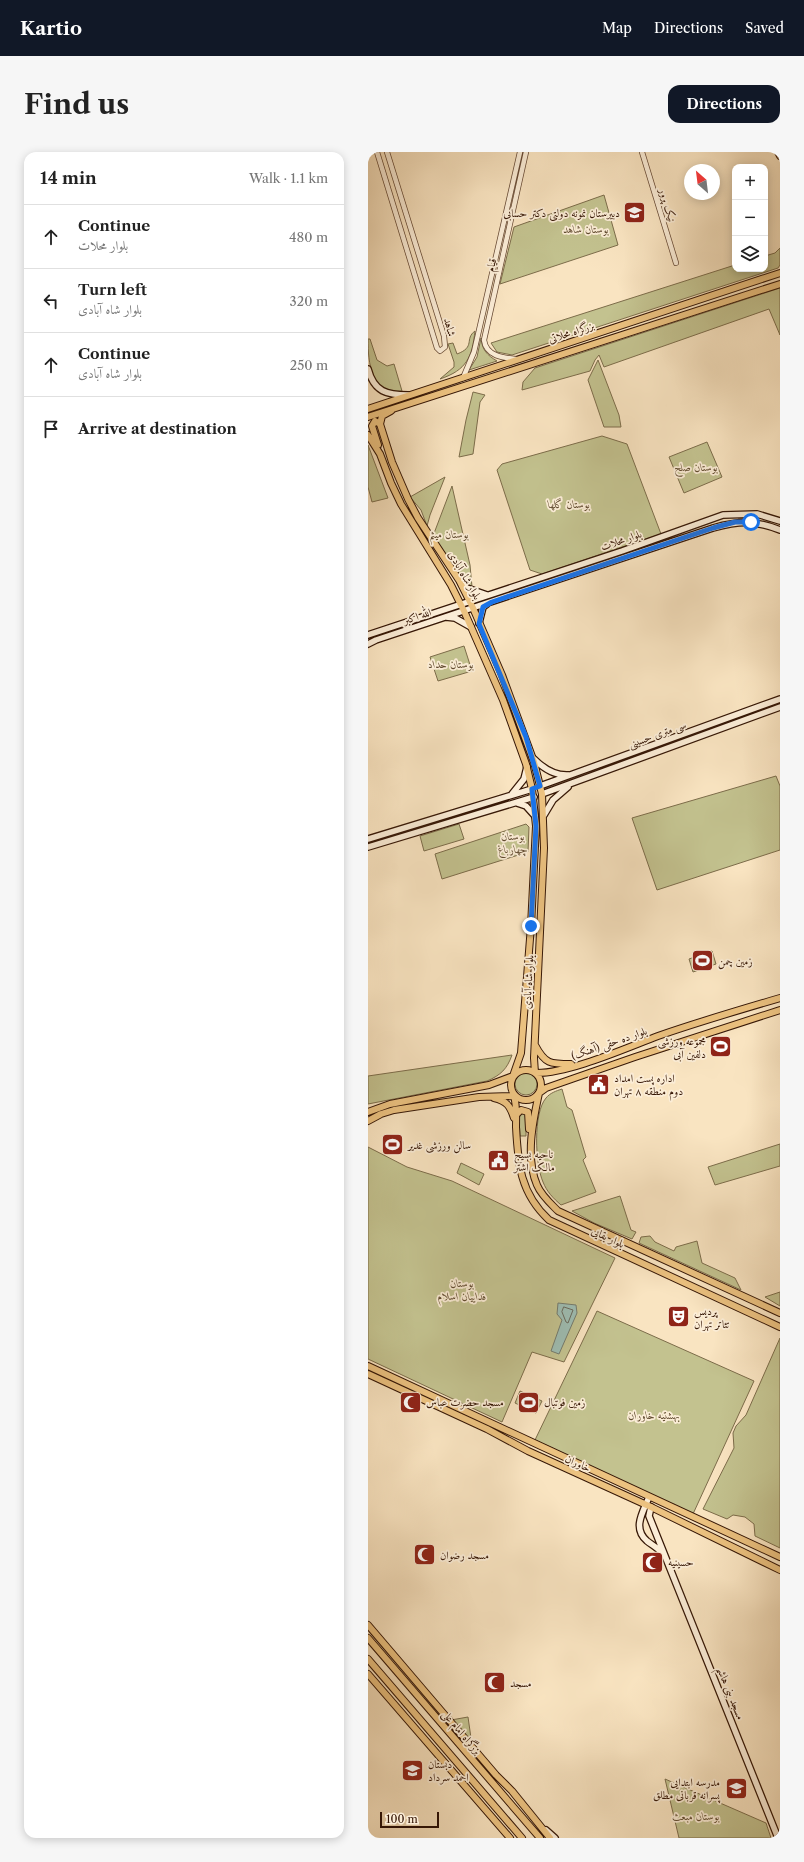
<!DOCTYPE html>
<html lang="en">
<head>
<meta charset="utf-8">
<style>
	:root { --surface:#fff; --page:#f6f6f6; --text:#222; --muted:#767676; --line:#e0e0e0; --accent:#111827 }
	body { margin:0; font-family:"Libre Caslon Text",Amiri,serif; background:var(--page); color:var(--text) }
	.controls { position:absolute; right:12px; top:12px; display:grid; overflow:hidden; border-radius:8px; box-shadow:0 2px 10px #0003 }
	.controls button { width:36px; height:36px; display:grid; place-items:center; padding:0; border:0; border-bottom:1px solid var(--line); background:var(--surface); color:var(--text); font:20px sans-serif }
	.compass { position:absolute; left:316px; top:12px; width:36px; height:36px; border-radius:50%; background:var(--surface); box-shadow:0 2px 10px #0003; rotate:332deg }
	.scale { position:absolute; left:12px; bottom:10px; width:59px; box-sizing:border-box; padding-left:4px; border:2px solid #361706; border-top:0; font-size:11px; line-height:14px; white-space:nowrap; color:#361706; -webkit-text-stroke:3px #fbedd7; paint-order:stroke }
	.stop { position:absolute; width:12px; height:12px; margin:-9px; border:3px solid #1a73e8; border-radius:50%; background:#fff }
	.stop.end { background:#1a73e8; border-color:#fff; box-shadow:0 1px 4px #0008 }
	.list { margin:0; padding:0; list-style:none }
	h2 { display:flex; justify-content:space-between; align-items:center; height:52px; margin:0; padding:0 16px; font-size:17px }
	h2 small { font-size:13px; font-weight:400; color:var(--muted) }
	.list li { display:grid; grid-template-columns:26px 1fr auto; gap:12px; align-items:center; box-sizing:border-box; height:64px; padding:0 16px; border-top:1px solid var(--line) }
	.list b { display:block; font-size:15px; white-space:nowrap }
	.list p { margin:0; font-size:13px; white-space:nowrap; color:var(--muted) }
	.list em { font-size:13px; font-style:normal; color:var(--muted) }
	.icon { flex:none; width:22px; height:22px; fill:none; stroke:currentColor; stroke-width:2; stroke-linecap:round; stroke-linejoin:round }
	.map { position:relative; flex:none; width:412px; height:1686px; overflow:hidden; border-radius:12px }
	header { display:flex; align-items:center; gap:24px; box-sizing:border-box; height:56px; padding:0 20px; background:var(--accent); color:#fff }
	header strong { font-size:19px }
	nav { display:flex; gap:22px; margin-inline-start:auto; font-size:14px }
	.intro { display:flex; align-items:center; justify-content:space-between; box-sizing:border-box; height:96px; padding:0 24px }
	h1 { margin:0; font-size:28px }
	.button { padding:10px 18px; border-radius:12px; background:var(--accent); color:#fff; font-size:14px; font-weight:700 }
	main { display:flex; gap:24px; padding:0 24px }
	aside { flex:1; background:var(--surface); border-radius:12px; box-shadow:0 2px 10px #0003 }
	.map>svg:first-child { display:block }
</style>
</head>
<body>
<header>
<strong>Kartio</strong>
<nav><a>Map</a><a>Directions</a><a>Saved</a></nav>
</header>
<div class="intro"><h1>Find us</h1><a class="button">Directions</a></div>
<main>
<aside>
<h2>14 min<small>Walk · 1.1 km</small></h2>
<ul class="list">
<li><svg class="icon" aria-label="ahead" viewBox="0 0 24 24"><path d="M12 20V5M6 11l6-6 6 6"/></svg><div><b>Continue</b><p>بلوار محلات</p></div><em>480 m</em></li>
<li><svg class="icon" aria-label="left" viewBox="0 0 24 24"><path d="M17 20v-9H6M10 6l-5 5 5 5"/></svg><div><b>Turn left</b><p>بلوار شاه آبادی</p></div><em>320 m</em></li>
<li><svg class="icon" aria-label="ahead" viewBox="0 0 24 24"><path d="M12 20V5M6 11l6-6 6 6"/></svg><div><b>Continue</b><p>بلوار شاه آبادی</p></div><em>250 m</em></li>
<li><svg class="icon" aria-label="arrive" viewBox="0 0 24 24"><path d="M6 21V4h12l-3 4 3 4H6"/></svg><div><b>Arrive at destination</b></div></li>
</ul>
</aside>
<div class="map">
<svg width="412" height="1686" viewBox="0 0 412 1686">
	<rect width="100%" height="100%" fill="#f9e4c1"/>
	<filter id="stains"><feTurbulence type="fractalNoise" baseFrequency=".005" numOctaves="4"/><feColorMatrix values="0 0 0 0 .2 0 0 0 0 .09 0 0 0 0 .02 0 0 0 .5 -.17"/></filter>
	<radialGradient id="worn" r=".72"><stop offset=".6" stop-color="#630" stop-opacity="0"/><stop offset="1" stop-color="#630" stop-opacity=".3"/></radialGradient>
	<path fill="#c3c28f" stroke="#7c6c4a" d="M 236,43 L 250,93 L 132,132 L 146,75 Z
		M 412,96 L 412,113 L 410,116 L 144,203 L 129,200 L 123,191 L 367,113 L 367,117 L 397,117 L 397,104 L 407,101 Z
		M 412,136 L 412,183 L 401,157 L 236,215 L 231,203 L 227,208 L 222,219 L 154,238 L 155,230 L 167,216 Z
		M 107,179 C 104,205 99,218 72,227 L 86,215 L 86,210 L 80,192 L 85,191 L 89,202 C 108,195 96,187 107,179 Z
		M 113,186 C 114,198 119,203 129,209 L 101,218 L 109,205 Z
		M 0,187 L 2,187 L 9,208 L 19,214 L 26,212 L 34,239 C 3,243 0,211 0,187 Z
		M 230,208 L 251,263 L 253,275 L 236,275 L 220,228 Z
		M 105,240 L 117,243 L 112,250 L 105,302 L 91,305 L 98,268 Z
		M 234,284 L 259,292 L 293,382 L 174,422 L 162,418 L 129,318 L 134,312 Z
		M 339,290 L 354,325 L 316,341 L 301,305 Z
		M 0,293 L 20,346 L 4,350 L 0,335 Z
		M 77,325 L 62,363 L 59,374 L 53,358 L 42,345 Z
		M 84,334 L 102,413 L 104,435 L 92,426 L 65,384 Z
		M 96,494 L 104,519 L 70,529 L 62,505 Z
		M 408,624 L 412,634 L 412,698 L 289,738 L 264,666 Z
		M 91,672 L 96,687 L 56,699 L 52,684 Z
		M 158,672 L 161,675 L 160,700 L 74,727 L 67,702 Z
		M 344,799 L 348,812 L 325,820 L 321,807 Z
		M 144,903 C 139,917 133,923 119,929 L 0,952 L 0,924 Z
		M147 932a11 11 0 1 1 22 0a11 11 0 1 1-22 0Z
		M 194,937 L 199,955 L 204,958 L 218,1005 L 215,1008 L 228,1040 L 193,1053 C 185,1046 179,1040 175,1030 C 167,1012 165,961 178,946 C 182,941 188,939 194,937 Z
		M 153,962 L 157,962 L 158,964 L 158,984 L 152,984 L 151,966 Z
		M 412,992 L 412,1014 L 347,1033 L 340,1015 Z
		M 0,995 L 39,1015 L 84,1029 L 247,1106 L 196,1210 L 164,1200 L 134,1270 L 0,1207 Z
		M 93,1011 L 116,1022 L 111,1033 L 89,1021 Z
		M 252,1044 L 263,1078 L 268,1080 L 264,1087 L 226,1071 L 204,1059 Z
		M 282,1084 L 287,1090 L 306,1099 L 308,1095 L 329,1089 L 334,1111 L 367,1126 L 373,1138 L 271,1091 L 273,1085 Z
		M 412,1140 L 412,1154 L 397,1145 Z
		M 229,1159 L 386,1229 L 325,1362 L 167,1288 Z
		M 412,1186 L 412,1396 L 387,1384 L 386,1372 L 377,1365 L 365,1363 L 359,1367 L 335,1357 L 366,1296 L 365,1281 L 368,1274 L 378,1263 Z
		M 152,1239 L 174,1249 L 168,1261 L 147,1251 Z
		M 100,1565 L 104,1593 L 83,1568 Z
		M 297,1627 L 398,1671 L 403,1686 L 311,1686 Z"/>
	<path fill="#9ebeb4" stroke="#747b6e" d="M 190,1151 L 208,1153 L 209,1161 L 191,1202 L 183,1199 L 194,1168 L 189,1162 Z"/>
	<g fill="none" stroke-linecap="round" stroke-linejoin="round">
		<path stroke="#6a6a5d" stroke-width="1" d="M 196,1155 L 205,1158 L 200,1171 L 198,1170 L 194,1160 Z"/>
		<defs>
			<path id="tertiary" d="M 9,0 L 69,196 L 72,199 L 77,195 L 76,184 L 19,0
				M 274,0 L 308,111
				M 148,207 C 135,206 118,204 116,188 L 158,0
				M 95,226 L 106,200 L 152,0"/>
			<path id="secondary" d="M 410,0 L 412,4
				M 0,217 C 6,240 19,243 40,243
				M 93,431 L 99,436 L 119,443
				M 78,465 L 87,466 L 103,475
				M 111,471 L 115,455 L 119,452
				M 0,483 L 254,399 L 355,363 L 389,362 L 412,369
				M 0,492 L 8,488 L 345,376 C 371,369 387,368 412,378
				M 166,607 C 175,616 187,624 201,623
				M 172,634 L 412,547
				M 144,642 L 156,627 L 159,615
				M 174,642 L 412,555
				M 149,651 L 158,654 L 167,664
				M 176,663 L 185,648 L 200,635
				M 0,687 L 164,637
				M 0,695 L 166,645
				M 281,1345 C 275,1360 264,1376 279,1389 C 284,1393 290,1396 294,1401
				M 283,1355 L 281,1364 L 410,1686
				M 178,1678 L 187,1686"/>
			<path id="primary" d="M 12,272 L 24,310 L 40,347 L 50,366 L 91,428 L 105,456 L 134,523 L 166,610 L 174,642 L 176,696 L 166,906 L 167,921 C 200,922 258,896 290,884 C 330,870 371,858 412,846
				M 12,272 L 14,264 L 23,259
				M 0,283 L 12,302 L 23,331 L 33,352 L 83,433 L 96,459 L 135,548 L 158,612 L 164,637 L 168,674 L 163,774 L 153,901 L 145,924 L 121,933 L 22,952 L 0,960
				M 10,293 L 4,274 L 7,269 L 12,272
				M 412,858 L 267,905 L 178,936 L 171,941 C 165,969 157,1005 169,1033 C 173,1043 182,1051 190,1059 L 412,1161
				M 167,893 C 177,912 182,912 203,912
				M143 933a15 15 0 1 1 30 0a15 15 0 1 1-30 0Z
				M 126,946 C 139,949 142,954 146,966
				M 148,963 L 153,958 L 160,960 L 161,977
				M 0,969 L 13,962 L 26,958 L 111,945 L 146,944 C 149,954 148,964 148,975 C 150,1012 152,1041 181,1068 L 412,1175
				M 0,1214 L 412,1405
				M 0,1222 L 119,1277 L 160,1299 L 283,1355 L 412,1418"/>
			<path id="trunk" d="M 0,257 L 412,121
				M 0,265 L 412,132
				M 0,1473 L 128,1623 L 144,1639 L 182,1686
				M 0,1486 L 172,1686
				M 0,1507 L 154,1686
				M 0,1522 L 142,1686"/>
		</defs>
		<use href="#tertiary" stroke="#674a35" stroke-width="6"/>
		<use href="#secondary" stroke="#361706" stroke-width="8"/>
		<use href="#primary" stroke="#361706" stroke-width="8"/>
		<use href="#trunk" stroke="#361706" stroke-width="8"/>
		<use href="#tertiary" stroke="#fbedd7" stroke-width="4.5"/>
		<use href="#secondary" stroke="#fbedd7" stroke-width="5.5"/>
		<use href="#primary" stroke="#ecc280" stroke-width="6"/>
		<use href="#trunk" stroke="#ecc280" stroke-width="6"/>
	</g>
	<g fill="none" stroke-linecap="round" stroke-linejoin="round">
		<path stroke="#1a73e8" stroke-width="5" d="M 163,774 L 168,674 L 164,637 L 172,634 L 158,585 L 111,472 L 115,455 L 124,450 L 345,376 L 367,370 L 383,370"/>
	</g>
	<defs>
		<symbol id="school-square" viewBox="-11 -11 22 22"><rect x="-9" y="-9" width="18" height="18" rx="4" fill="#8f2418" stroke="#fbedd7"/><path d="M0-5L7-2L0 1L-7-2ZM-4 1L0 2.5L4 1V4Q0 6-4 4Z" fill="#fff"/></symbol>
		<symbol id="stadium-square" viewBox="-11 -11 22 22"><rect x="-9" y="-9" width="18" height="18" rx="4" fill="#8f2418" stroke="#fbedd7"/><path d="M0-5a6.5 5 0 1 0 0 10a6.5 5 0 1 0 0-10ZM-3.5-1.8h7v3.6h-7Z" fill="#fff"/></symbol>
		<symbol id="civic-square" viewBox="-11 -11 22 22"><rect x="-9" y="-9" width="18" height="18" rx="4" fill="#8f2418" stroke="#fbedd7"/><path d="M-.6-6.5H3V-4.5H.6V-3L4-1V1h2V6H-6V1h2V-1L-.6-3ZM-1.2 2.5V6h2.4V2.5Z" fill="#fff"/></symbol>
		<symbol id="theatre-square" viewBox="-11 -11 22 22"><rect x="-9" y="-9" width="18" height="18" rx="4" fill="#8f2418" stroke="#fbedd7"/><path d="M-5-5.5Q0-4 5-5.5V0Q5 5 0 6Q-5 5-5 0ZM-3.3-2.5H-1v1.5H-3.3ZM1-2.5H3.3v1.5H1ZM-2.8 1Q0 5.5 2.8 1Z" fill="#fff"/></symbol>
		<symbol id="mosque-square" viewBox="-11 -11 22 22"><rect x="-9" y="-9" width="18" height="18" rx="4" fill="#8f2418" stroke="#fbedd7"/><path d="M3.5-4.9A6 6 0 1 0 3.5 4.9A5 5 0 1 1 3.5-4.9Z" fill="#fff"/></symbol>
	</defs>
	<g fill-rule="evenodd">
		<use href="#school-square" x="254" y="48" width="25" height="25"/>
		<use href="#stadium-square" x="322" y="796" width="25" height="25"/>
		<use href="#stadium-square" x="340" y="882" width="25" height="25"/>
		<use href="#civic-square" x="218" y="920" width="25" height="25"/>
		<use href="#stadium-square" x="12" y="980" width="25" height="25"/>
		<use href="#civic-square" x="118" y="996" width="25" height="25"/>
		<use href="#theatre-square" x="298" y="1152" width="25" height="25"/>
		<use href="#mosque-square" x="30" y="1238" width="25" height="25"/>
		<use href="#stadium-square" x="148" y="1238" width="25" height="25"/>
		<use href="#mosque-square" x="44" y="1390" width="25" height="25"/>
		<use href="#mosque-square" x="272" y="1398" width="25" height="25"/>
		<use href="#mosque-square" x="114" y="1518" width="25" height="25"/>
		<use href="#school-square" x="32" y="1606" width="25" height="25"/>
		<use href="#school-square" x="356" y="1624" width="25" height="25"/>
	</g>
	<g text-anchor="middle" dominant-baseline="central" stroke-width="3.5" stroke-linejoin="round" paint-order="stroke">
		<g font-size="11" fill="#361706" stroke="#fbedd7">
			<text transform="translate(300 53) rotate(73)">نیک پرور</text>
			<text transform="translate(123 113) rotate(-77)">قیام</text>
			<text transform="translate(82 175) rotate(75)">شاهد</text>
			<text transform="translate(203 180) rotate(-18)">بزرگراه محلاتی</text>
			<text transform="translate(253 388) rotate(-19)">بلوار محلات</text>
			<text transform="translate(97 423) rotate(60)">بلوار شاه آبادی</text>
			<text transform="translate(49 464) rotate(-18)">الله اکبر</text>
			<text transform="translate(289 582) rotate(-20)">سی متری حسینی</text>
			<text transform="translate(160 830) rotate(-87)">بلوار شاه آبادی</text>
			<text transform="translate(241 891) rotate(-19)">بلوار ده حقی (آهنگ)</text>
			<text transform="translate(240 1085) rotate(25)">بلوار بقایی</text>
			<text transform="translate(210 1311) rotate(24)">خاوران</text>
			<text transform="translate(363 1541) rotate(68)">مسجد بنی هاشم</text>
			<text transform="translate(94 1580) rotate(50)">بزرگراه امام علی</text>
		</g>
		<g font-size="11" fill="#361706" stroke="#fbedd7" text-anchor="start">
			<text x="252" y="61" text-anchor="end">دبیرستان نمونه دولتی دکتر حسابی</text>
			<text x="350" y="809">زمین چمن</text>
			<text x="338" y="889" text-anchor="end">مجموعه ورزشی<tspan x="338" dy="13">دلفین آبی</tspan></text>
			<text x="246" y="926">اداره پست امداد<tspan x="246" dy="13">دوم منطقه ۸ تهران</tspan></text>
			<text x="40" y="993">سالن ورزشی غدیر</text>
			<text x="146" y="1002">ناحیه بسیج<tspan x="146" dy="13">مالک اشتر</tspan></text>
			<text x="326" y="1159">پردیس<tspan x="326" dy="13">تئاتر تهران</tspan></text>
			<text x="58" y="1250">مسجد حضرت عباس</text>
			<text x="176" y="1250">زمین فوتبال</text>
			<text x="72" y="1403">مسجد رضوان</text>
			<text x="300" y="1410">حسینیه</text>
			<text x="142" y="1531">مسجد</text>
			<text x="60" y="1612">دبستان<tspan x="60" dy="13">احمد سرداد</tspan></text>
			<text x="352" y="1630" text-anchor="end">مدرسه ابتدایی<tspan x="352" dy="13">پسرانه قربانی مطلق</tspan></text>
		</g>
		<g font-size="11" font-style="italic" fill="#604a2f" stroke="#fbedd7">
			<text x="218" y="77">بوستان شاهد</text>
			<text x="328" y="315">بوستان صلح</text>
			<text x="201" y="352">بوستان گلها</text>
			<text x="81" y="382">بوستان میثم</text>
			<text x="83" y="512">بوستان حداد</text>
			<text x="145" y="684">بوستان<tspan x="145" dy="13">چهارباغ</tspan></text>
			<text x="94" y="1131">بوستان<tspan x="94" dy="13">فداییان اسلام</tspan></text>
			<text x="286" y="1263">بهشتیه خاوران</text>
			<text x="328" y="1664">بوستان مبعث</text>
		</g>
	</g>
	<rect width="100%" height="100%" filter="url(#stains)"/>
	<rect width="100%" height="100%" fill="url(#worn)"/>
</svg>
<div class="controls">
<button>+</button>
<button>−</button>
<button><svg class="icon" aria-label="layers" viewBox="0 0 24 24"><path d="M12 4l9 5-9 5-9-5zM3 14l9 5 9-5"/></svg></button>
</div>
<svg class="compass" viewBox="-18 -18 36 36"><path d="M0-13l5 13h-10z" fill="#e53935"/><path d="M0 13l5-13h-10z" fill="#767676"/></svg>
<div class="scale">100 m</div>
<div class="stop" style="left:383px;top:370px"></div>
<div class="stop end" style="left:163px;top:774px"></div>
</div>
</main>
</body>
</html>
